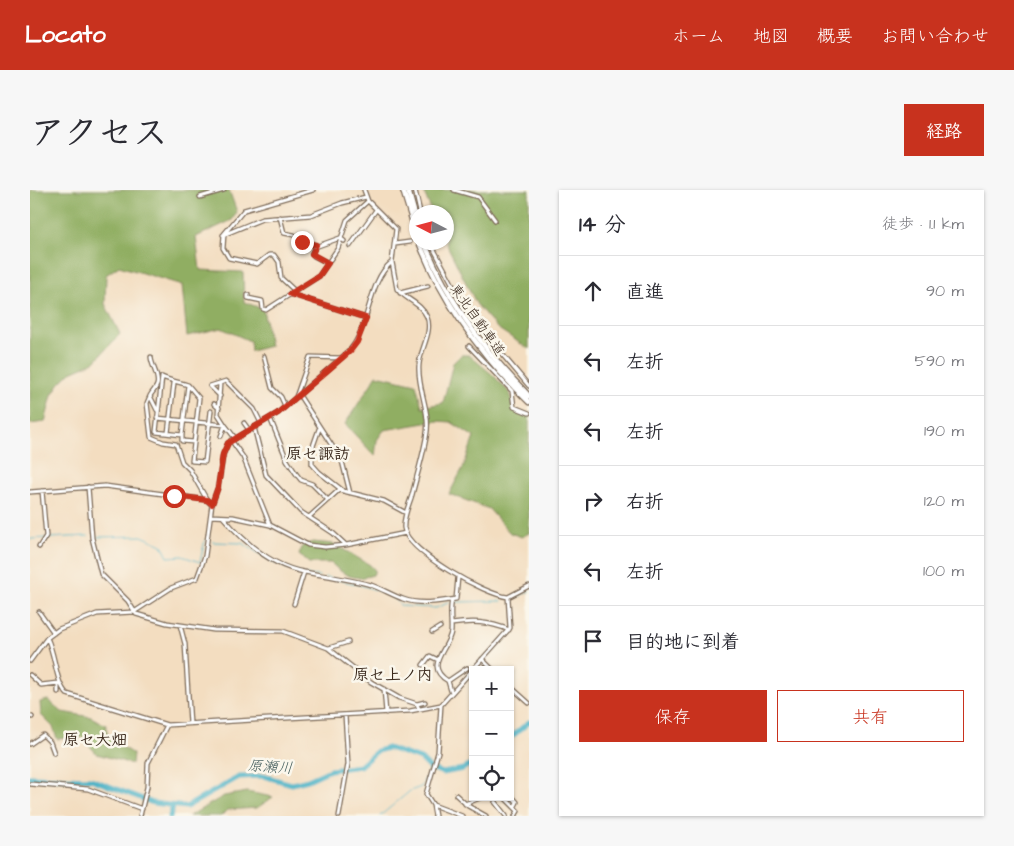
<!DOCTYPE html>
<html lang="ja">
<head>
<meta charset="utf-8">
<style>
	:root { --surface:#fff; --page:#f7f7f7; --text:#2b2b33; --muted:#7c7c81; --line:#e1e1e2; --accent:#c8321e }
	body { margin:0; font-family:"Architects Daughter","Klee One",sans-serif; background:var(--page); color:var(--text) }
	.controls { position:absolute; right:15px; bottom:15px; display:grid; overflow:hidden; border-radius:0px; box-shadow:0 1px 4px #0004 }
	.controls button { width:45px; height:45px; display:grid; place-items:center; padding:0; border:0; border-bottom:1px solid var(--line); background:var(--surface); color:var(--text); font:25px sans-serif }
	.compass { position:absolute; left:379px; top:15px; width:45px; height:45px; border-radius:50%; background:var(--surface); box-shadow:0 1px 4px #0004; rotate:276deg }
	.stop { position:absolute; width:15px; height:15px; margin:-11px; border:4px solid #c8321e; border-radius:50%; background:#fff }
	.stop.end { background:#c8321e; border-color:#fff; box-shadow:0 1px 5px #0008 }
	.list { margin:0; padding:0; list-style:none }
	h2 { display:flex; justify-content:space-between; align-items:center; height:65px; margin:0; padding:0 20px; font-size:21px }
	h2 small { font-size:16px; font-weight:400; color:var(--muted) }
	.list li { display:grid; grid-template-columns:32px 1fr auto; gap:15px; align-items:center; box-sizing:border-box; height:70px; padding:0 20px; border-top:1px solid var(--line) }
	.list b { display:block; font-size:19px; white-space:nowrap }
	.list em { font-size:16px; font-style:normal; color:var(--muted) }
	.actions { display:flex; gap:10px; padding:15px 20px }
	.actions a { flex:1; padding:11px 0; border:1px solid var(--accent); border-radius:0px; text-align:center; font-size:18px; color:var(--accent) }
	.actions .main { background:var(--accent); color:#fff }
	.icon { flex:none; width:28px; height:28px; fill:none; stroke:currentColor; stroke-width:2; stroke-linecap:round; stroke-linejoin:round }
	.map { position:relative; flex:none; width:499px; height:626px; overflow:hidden; border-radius:0px }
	header { display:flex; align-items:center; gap:30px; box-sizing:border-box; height:70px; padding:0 25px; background:var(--accent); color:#fff }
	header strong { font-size:24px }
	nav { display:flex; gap:28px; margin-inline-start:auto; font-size:18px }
	.intro { display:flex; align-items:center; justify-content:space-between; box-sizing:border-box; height:120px; padding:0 30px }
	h1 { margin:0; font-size:35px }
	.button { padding:12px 22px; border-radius:0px; background:var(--accent); color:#fff; font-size:18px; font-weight:700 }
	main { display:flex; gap:30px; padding:0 30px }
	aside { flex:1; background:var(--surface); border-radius:0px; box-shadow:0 1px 4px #0004 }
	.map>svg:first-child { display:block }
</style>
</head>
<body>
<header>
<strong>Locato</strong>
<nav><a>ホーム</a><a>地図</a><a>概要</a><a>お問い合わせ</a></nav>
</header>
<div class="intro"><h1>アクセス</h1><a class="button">経路</a></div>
<main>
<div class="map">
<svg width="499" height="626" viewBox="0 0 499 626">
	<rect width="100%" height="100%" fill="#fbf7ec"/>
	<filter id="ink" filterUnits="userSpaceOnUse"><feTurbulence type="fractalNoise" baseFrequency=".02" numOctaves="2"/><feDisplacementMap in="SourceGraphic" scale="10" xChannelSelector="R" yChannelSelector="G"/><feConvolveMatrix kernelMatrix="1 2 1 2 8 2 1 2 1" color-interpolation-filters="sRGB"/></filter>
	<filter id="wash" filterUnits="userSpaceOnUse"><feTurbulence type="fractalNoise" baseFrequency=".0096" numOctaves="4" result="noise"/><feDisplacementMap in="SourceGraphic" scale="20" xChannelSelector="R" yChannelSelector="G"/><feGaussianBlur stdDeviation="1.12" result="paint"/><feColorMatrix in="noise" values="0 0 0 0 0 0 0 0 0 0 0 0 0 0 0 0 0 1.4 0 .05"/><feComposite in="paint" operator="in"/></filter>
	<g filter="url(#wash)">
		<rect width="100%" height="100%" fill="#f3ddc0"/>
		<path fill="#90ae62" stroke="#666c40" d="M 0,0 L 199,0 L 207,22 L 202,30 L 166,47 L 170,80 L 213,82 L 214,112 L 233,119 L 240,156 L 221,161 L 220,151 L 191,138 L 157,146 L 152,95 L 89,76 L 76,85 L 75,114 L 90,144 L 64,172 L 41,182 L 29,194 L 22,205 L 15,232 L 0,234 L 0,42 L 2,39 Z
			M 393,0 L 499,0 L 499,159 L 467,138 L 447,115 L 416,53 L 417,22 L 402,22 Z
			M 431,165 L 439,165 L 463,185 L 480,203 L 483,219 L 499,226 L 499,343 L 492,347 L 480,343 L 459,319 L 419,304 L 433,278 L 444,247 L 421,232 L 407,231 L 354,240 L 347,250 L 345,266 L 315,234 L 347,185 L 386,194 L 392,217 L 413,213 L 423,173 Z
			M 283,352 L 304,354 L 340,375 L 345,380 L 343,385 C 324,391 315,386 301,373 L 279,373 L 269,365 L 273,355 Z
			M 18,510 L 32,522 L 61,527 L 76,535 L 78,548 L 103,564 L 102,574 L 67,564 L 52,547 L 27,549 L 23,537 L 11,525 L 10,512 Z
			M 217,602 L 243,607 L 227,618 L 197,620 L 191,626 L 159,626 L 194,606 Z"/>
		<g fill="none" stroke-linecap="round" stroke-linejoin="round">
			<path stroke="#46b0c5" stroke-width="1" d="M 66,347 L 112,346 L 132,355 L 138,367 L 152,366 L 170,372 L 175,350
				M 0,349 L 58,346
				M 183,352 L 212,353 L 246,374
				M 252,376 L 271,384
				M 275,385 L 289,386
				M 295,387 C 312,391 364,400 371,416 L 406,418 L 420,412
				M 485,408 L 499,401
				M 424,412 L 472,411
				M 350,626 L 380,601 L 391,597 L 400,578"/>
			<path stroke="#46b0c5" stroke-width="5" d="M 480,548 L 499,532
				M 0,587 L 61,589 L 123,613 L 156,617 L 209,587 L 233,586 L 262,594 L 278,590 L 300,580 L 330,576 L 347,561 L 358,558 L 391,569 L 400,578 L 413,583 L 433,579 L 443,572
				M 140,626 L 143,617"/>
		</g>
	</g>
	<g filter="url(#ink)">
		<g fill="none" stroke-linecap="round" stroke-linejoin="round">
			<defs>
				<path id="minor" d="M 385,0 L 390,22
					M 424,0 L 448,7 L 465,30
					M 170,7 L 194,0
					M 250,27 L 254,43 L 264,45
					M 193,45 L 232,29 L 281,25 L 312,13 L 336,7
					M 270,50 L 286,55
					M 400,52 L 439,125 L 499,196
					M 365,54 L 380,52
					M 320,56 L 346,20
					M 298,73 L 284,66 L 282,63 L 285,57 L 310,48 L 314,51
					M 265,101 L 251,88 L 249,72 L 244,65 L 239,65 L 227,74 L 199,68 L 193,58 L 194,44 L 214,20 L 283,0
					M 370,103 L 398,96
					M 260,104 L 336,128
					M 218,105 L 218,108 L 232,111 L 233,119 L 236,120 L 289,86 L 308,58 L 317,30 L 338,11
					M 439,156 L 482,201 L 484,217 L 499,223
					M 234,166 L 242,198 L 251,207 L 255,216
					M 121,167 C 121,175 130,187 127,195 C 126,199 122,202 120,206 L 127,220
					M 190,193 L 188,224 L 195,235 L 191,246
					M 158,195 L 152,245 L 126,242 L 132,187 C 141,191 149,192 158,195 L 169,208 L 162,271 L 175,272 L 181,221
					M 269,205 L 312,271 L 320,303
					M 120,206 L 117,213 L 121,247 L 133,252 L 146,254 L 152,272 L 160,280 L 177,310
					M 190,206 L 180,196 L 196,191 L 224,219 L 231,233
					M 266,207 L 280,167 L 311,168
					M 184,214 L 189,218
					M 127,228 L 195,235 L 205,248
					M 240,228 L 257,270 L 267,285 L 271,290 L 282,294 L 298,310
					M 214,233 L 219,240
					M 224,237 L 236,285 L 271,322 L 303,343 L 316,355 L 376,343
					M 289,239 L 282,259 L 282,274 L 289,282 L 312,300
					M 138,243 L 144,193
					M 152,245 L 152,251 L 164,252
					M 58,297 L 62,348 L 71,384 L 98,411 L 106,424 L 137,433 L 184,440 L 253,441 L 298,458 L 341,492 L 369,508 L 387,514 L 389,519
					M 0,302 L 75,296 L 177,310 L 181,314
					M 181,326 L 203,327 L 240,335 L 213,267 L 201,250
					M 193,327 C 213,351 241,376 274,382 C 296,386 319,389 341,395 C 352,399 362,405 373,409 C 389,415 409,412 426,409 L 428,387
					M 279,327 L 309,300 L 354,311 L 376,323
					M 240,335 L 278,355 L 295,357 L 316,355
					M 9,357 L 16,346 L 12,301
					M 478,407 L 499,396
					M 264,414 L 274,382
					M 9,422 L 24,443
					M 421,434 C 442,431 458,431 479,440
					M 150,435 L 155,454 L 160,534
					M 402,442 L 410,437
					M 17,448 C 26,466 25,492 37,504 L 137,535 L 380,521 L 411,515 L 480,438 L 478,407 C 456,405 377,362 374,338 C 373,327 379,315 382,305 C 387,285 394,263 397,242 C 400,220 387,197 389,175 C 390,160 403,142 397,127 C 391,113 376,110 367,99 L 362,72 L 366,39 L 338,11 L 334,0
					M 299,458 L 318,452
					M 452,469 L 463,480
					M 0,471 L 17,448 L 29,439 L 67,424 L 104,422 L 141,398 L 167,388 L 175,366 L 182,314 L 188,297 L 193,265 L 198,253 L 248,223 L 319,161 C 341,136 337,92 362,72
					M 393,475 L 400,466 L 408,470
					M 0,485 L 11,495 L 29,493
					M 418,491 L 437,478
					M 28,494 L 28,502
					M 480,496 L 499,513
					M 354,499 L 356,523
					M 421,501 L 418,491 C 393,476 418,460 421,442 C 422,432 419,421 422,410
					M 387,514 L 395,512
					M 411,515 L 408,562 L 396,604 L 403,615 L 432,626
					M 0,526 L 2,527
					M 0,554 L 13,545 L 20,552 L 24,563
					M 0,594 L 58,599 L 112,619
					M 480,604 L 487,612 L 485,616
					M 426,605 L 438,616 L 456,626
					M 474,607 L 488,621 L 485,626
					M 465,612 L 476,626
					M 435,614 L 452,607
					M 403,615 L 405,626
					M 110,626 L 117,597 L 118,573 L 137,535
					M 309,626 L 318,574 L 315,525"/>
				<path id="highway" d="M 373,0 L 387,46
					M 378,0 L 387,32
					M 389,52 C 413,113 453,167 499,212
					M 394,52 C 418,110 455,162 499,206"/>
			</defs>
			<use href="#minor" stroke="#7b6957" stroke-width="5.5"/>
			<use href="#highway" stroke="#7b6957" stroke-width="7"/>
			<use href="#minor" stroke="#fff" stroke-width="3"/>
			<use href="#highway" stroke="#fff" stroke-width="4.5"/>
		</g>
	</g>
	<g fill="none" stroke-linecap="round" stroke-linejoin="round" filter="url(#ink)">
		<path stroke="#c8321e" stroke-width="6" d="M 144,306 L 177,310 L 182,314 L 188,297 L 193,264 L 198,253 L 248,223 L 320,161 L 327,152 L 336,128 L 260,104 L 289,86 L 298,73 L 282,64 L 286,55 L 272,52"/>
	</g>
	<g text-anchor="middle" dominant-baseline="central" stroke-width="5" stroke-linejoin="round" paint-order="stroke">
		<g font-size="14" fill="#3b2a1e" stroke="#fbf7ec">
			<text transform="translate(447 130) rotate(55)">東北自動車道</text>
		</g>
		<g font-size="15" font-style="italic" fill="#3f5958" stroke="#fbf7ec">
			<text transform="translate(240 577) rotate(4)">原瀬川</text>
		</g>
		<g font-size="16" font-weight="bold" fill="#3b2a1e" stroke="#fbf7ec">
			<text x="288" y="264">原セ諏訪</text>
			<text x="363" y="485">原セ上ノ内</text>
			<text x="65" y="550">原セ大畑</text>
		</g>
	</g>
</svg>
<div class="controls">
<button>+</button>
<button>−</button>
<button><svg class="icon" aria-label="locate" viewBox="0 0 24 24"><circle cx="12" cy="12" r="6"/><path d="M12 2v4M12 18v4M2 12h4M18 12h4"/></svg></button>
</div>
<svg class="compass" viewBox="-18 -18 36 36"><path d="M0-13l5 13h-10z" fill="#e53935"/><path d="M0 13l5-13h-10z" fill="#7c7c81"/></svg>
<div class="stop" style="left:144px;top:306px"></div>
<div class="stop end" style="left:272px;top:52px"></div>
</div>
<aside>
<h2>14 分<small>徒歩 · 1.1 km</small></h2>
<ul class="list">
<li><svg class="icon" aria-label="ahead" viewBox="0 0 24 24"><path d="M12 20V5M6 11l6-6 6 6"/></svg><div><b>直進</b></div><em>90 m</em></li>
<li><svg class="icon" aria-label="left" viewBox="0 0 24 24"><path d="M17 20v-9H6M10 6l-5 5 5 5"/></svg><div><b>左折</b></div><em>590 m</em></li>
<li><svg class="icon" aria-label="left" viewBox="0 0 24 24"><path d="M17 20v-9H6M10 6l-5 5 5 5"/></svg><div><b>左折</b></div><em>190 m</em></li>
<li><svg class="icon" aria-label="right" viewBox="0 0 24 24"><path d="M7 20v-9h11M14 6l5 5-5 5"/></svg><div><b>右折</b></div><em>120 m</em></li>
<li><svg class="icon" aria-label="left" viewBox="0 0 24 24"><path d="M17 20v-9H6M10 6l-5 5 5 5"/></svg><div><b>左折</b></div><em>100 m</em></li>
<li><svg class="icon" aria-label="arrive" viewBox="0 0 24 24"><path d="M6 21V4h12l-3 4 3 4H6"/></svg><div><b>目的地に到着</b></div></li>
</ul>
<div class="actions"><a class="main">保存</a><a>共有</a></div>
</aside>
</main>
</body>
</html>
